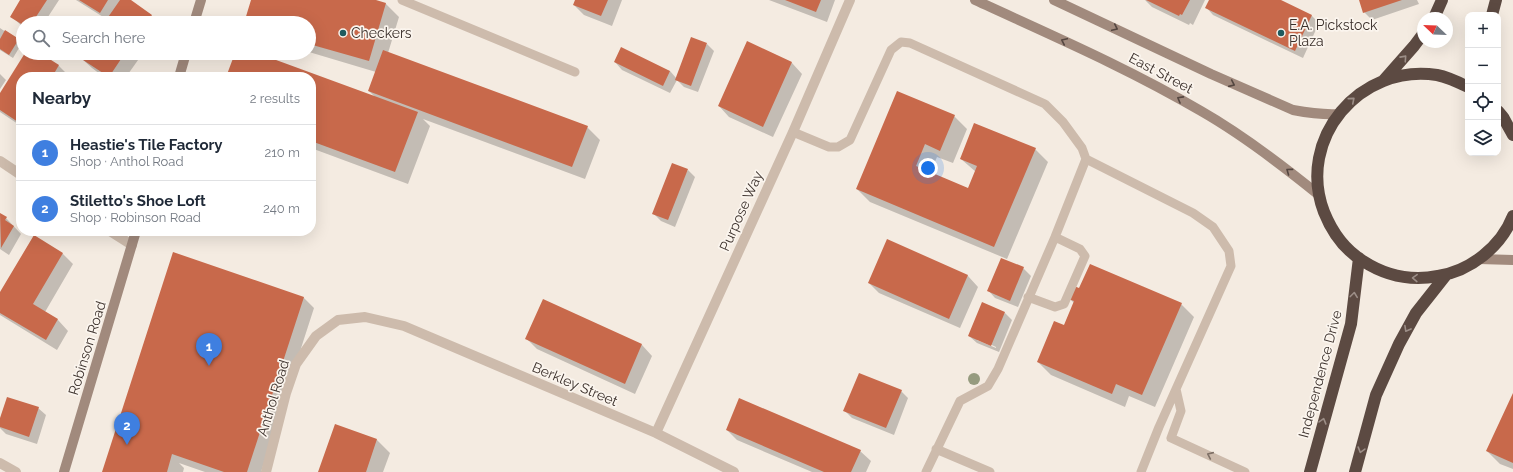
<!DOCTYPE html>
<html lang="en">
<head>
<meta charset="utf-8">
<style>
	:root { --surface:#fff; --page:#f6f6f7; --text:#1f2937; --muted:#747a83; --line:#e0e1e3; --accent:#1a73e8 }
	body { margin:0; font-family:Raleway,sans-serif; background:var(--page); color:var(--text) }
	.controls { position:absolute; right:12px; top:12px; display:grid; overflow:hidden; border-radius:8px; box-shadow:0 4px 16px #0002 }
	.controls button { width:36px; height:36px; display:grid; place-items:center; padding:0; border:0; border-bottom:1px solid var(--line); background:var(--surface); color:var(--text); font:20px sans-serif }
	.compass { position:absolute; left:1417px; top:12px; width:36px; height:36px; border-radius:50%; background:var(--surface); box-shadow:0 4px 16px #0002; rotate:293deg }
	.you { position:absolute; left:928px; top:168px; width:14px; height:14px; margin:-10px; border:3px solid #fff; border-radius:50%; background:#1a73e8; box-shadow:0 0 0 6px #1a73e833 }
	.badge { display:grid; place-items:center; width:26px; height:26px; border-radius:50%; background:var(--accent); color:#fff; font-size:13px; font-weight:700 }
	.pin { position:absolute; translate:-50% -33px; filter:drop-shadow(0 1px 2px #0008) }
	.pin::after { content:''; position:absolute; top:21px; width:14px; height:12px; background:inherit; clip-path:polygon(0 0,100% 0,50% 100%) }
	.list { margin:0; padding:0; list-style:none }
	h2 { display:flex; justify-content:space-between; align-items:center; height:52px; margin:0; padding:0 16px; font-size:17px }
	h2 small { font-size:13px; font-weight:400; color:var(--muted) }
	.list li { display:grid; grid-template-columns:26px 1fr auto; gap:12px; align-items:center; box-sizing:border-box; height:56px; padding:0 16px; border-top:1px solid var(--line) }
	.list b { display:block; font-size:15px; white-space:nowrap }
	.list p { margin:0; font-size:13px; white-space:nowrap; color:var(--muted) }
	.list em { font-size:13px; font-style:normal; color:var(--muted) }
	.icon { flex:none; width:22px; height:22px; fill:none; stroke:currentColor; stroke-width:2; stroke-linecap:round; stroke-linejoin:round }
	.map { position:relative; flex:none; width:1513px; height:472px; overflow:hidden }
	.search { position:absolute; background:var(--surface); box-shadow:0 4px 16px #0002; left:16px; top:16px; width:300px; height:44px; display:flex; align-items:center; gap:10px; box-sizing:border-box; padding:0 14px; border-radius:22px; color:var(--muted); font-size:15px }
	.panel { position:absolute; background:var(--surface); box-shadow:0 4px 16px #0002; left:16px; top:72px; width:300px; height:164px; border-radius:16px }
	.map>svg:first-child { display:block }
</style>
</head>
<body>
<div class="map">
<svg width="1513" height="472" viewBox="0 0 1513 472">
	<rect width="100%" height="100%" fill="#f4ebe1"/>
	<path fill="#0003" fill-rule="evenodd" d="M 22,0 L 59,0 L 44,23 L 23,23 L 23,27 L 11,16 Z
		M 76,0 L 129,0 L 151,15 L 159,23 L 105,23 L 108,20 Z
		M 252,0 L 372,0 L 386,4 L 399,17 L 388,53 L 587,127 L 600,140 L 585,179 L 423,119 L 430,126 L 408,184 L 311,148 L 311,77 L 227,77 L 236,53 L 254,53 L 376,98 L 369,91 L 376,72 L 309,52 L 309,23 L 245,23 Z
		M 576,0 L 622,0 L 612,26 L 584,15 L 574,5 Z
		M 769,0 L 835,0 L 827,22 Z
		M 1145,0 L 1205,0 L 1193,25 L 1190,23 L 1189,25 L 1152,7 Z
		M 1210,0 L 1279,0 L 1312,16 L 1319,23 L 1303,58 L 1213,15 L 1206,7 Z
		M 1360,0 L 1417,0 L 1419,4 L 1372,20 L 1364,12 Z
		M 0,28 L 22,43 L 13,58 L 0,50 Z
		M 748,43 L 792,63 L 802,74 L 773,137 L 729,117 L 719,106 Z
		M 707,44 L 714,51 L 698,92 L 684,87 L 677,80 L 670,93 L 622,70 L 615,62 L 670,71 L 677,79 Z
		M 27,53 L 38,53 L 59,66 L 66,73 L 64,77 L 21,77 L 21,126 L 0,112 L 0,94 Z
		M 85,53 L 143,53 L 126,77 L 104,77 L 92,68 L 81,58 Z
		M 0,74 L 6,80 L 0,89 Z
		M 954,116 L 967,129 L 953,163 L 937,157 L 930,173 L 969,189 L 976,172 L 961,159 L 1035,149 L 1048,162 L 1007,259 L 870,202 L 857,189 Z
		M 688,170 L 695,177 L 675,227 L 661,221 L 654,214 Z
		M 0,214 L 6,218 L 21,234 L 9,255 L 0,249 Z
		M 34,237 L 63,254 L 73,264 L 45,312 L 58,320 L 68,331 L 57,350 L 0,315 L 0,294 Z
		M 887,241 L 968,276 L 978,287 L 960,328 L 879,293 L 869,283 Z
		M 1023,268 L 1031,276 L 1018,307 L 995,298 L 988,290 Z
		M 303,297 L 314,308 L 261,472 L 205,472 L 179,463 L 184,468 L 183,472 L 103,472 Z
		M 1069,298 L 1181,304 L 1194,317 L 1155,407 L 1129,396 L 1125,407 L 1051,375 L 1038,362 L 1064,326 L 1074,303 Z
		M 544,301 L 642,345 L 652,356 L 635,394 L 537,349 L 527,339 Z
		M 1005,313 L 1012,320 L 999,352 L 977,343 L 969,336 ZM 977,338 L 996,347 L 996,348 L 977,340 Z
		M 901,391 L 908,398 L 894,435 L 852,418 L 845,411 Z
		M 1513,396 L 1513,469 L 1500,464 L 1487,451 Z
		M 38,408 L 46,415 L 37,444 L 6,434 L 0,428 L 0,422 Z
		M 336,426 L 377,440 L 390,453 L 383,472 L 319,472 Z
		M 727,430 L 860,451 L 871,461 L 866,472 L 812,472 L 737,440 Z"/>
	<path fill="#c8694b" d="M 20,0 L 47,0 L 32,23 L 23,23 L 23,25 L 10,17 Z
		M 79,0 L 108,0 L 100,13 Z
		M 120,0 L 131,0 L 152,15 L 146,23 L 104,23 Z
		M 251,0 L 376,0 L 386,3 L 369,61 L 309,44 L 309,23 L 244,23 Z
		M 575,0 L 608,0 L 601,16 L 573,5 Z
		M 785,0 L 821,0 L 816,12 Z
		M 1146,0 L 1190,0 L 1182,15 L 1180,14 L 1179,16 Z
		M 1209,0 L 1281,0 L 1312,15 L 1295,51 L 1205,8 Z
		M 1359,0 L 1402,0 L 1363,13 Z
		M 5,30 L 19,39 L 9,55 L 0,49 L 0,39 Z
		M 691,37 L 707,43 L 691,86 L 675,80 Z
		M 747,41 L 792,62 L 763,127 L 718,106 Z
		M 621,47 L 670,71 L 663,86 L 614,62 Z
		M 383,50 L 588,126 L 572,167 L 368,91 Z
		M 25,53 L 40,53 L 59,65 L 52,77 L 21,77 L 21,124 L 0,110 L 0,93 Z
		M 83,53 L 125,53 L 109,77 L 80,58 Z
		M 235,53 L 257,53 L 418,112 L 395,172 L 311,141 L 311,77 L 226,77 Z
		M 897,91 L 955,115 L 940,151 L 925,144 L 916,166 L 968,188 L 977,166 L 960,159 L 974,123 L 1036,148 L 994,247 L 856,189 Z
		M 672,163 L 688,169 L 668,220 L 652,214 Z
		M 0,213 L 7,217 L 5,220 L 14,226 L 1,248 Z
		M 34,235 L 63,253 L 33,304 L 58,319 L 46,340 L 0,313 L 0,292 Z
		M 887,239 L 968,275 L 949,319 L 868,283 Z
		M 173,252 L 304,297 L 247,472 L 224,472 L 172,454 L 167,472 L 102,472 Z
		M 1001,258 L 1024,267 L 1010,301 L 987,291 Z
		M 1090,264 L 1182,303 L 1142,395 L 1116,384 L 1112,394 L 1037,362 L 1054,321 L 1064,325 L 1074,301 L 1068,299 L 1074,286 L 1079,288 Z
		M 543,299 L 642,344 L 625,384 L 525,339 Z
		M 982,302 L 1005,312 L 991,346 L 968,336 Z
		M 859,373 L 902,390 L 886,428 L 843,411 Z
		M 1513,393 L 1513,463 L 1486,451 Z
		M 7,397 L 39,407 L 29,437 L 0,427 L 0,418 Z
		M 739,398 L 861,450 L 851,472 L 824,472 L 726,430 Z
		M 335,424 L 377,439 L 366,472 L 318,472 Z"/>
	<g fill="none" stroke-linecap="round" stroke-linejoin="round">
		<path stroke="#cdbbac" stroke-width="9" d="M 402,0 L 575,72
			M 793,132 L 829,147 L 838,147 L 850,140 L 891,50 L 901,42 L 910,43 L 1045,104 L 1063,122 L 1082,148 L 1086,159 L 1193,213 L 1213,227 L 1229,251 L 1231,266 L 1159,427 L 1141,472
			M 1028,297 L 1055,307 L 1064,304 L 1085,256 L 1080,249 L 1055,237
			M 1176,389 L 1181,411 L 1171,438 L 1245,472
			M 936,449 L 990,472
			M 926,472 L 960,401 L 988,386 L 998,369 L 1055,237 L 1086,159"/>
		<path stroke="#cdbbac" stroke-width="10" d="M 0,161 L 21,175
			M 110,231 L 132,245
			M 656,433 L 793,132 L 850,0
			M 0,463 L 16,472
			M 266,472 L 286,393 L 296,364 L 316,336 L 338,320 L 365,317 L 404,326 L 656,433 L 734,472"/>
		<path stroke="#a18a7d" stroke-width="10" d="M 975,0 C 1051,35 1128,68 1201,111 C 1243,135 1282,165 1319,195
			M 1054,0 L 1211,74 L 1293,110 C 1309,113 1323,115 1339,114
			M 194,23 L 201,0
			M 179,77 L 186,53
			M 1479,259 L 1513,260
			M 64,472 L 136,231"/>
		<path stroke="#5c4a42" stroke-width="12" d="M 1492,15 L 1496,0
			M 1434,18 L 1442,0
			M 1384,80 L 1414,46 L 1423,34
			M 1468,87 C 1458,82 1448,77 1437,75 C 1360,63 1296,139 1324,212 C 1332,232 1345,250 1363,261 C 1386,276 1412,281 1438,276 C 1470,271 1501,247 1513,216
			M 1498,111 L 1503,117 L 1513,135
			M 1310,472 L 1351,324 L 1359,258
			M 1355,472 L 1376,395 L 1399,344 L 1416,313 L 1446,275"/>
	</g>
	<circle fill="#969b7f" cx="974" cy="379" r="6"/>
	<defs><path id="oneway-chevron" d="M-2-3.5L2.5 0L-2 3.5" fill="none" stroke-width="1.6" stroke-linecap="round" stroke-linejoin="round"/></defs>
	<g stroke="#544640">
		<use href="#oneway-chevron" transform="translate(1115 28) rotate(25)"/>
		<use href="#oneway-chevron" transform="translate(1064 41) rotate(-155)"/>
		<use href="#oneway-chevron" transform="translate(1232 84) rotate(24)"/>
		<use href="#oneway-chevron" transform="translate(1180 99) rotate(-151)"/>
		<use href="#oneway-chevron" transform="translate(1289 171) rotate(-144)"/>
	</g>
	<g stroke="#9c8e87">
		<use href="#oneway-chevron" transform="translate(1404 58) rotate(-48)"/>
		<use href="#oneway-chevron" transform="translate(1352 100) rotate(-40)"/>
		<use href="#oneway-chevron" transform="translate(1415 278) rotate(-178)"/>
		<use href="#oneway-chevron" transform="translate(1354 295) rotate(-83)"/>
		<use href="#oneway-chevron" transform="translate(1407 329) rotate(119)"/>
		<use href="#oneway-chevron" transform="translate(1323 421) rotate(-74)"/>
		<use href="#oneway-chevron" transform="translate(1361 450) rotate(106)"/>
	</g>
	<use stroke="#7d6f65" href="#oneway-chevron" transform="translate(1210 455) rotate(-156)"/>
	<g fill="#1f5a5e" stroke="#fbf5ee" stroke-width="1.5">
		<circle cx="343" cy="33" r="4"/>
		<circle cx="1281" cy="33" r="4"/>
	</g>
	<g text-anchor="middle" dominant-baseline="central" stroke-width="3.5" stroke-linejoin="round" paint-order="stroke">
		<g font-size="14" fill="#3b302b" stroke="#fbf5ee" text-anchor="start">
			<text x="1289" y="25">E.A. Pickstock<tspan x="1289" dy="16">Plaza</tspan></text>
			<text x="351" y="33">Checkers</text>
		</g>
		<g font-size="14" fill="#3b302b" stroke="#fbf5ee">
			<text transform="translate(1161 73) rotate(28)">East Street</text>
			<text transform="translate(741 211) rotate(-66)">Purpose Way</text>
			<text transform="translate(87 348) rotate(-73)">Robinson Road</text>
			<text transform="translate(1320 374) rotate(-75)">Independence Drive</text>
			<text transform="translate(575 384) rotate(23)">Berkley Street</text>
			<text transform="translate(273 398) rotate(-73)">Anthol Road</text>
		</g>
	</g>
</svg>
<div class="controls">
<button>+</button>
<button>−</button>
<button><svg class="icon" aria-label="locate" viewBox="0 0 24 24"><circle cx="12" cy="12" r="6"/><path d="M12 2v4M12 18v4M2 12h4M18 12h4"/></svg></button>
<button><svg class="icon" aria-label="layers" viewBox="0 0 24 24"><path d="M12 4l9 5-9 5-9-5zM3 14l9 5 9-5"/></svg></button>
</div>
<svg class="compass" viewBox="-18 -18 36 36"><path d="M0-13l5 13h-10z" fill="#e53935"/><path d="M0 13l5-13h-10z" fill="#747a83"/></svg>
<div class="you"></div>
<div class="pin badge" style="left:209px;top:366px;background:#3f7fe0">1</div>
<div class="pin badge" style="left:127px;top:445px;background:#3f7fe0">2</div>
<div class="search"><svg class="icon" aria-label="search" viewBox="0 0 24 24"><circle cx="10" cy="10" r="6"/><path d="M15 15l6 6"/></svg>Search here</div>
<section class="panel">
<h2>Nearby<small>2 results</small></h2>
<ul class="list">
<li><span class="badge" style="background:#3f7fe0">1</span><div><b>Heastie's Tile Factory</b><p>Shop · Anthol Road</p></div><em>210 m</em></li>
<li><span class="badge" style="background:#3f7fe0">2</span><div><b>Stiletto's Shoe Loft</b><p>Shop · Robinson Road</p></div><em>240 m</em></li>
</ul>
</section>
</div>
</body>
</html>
